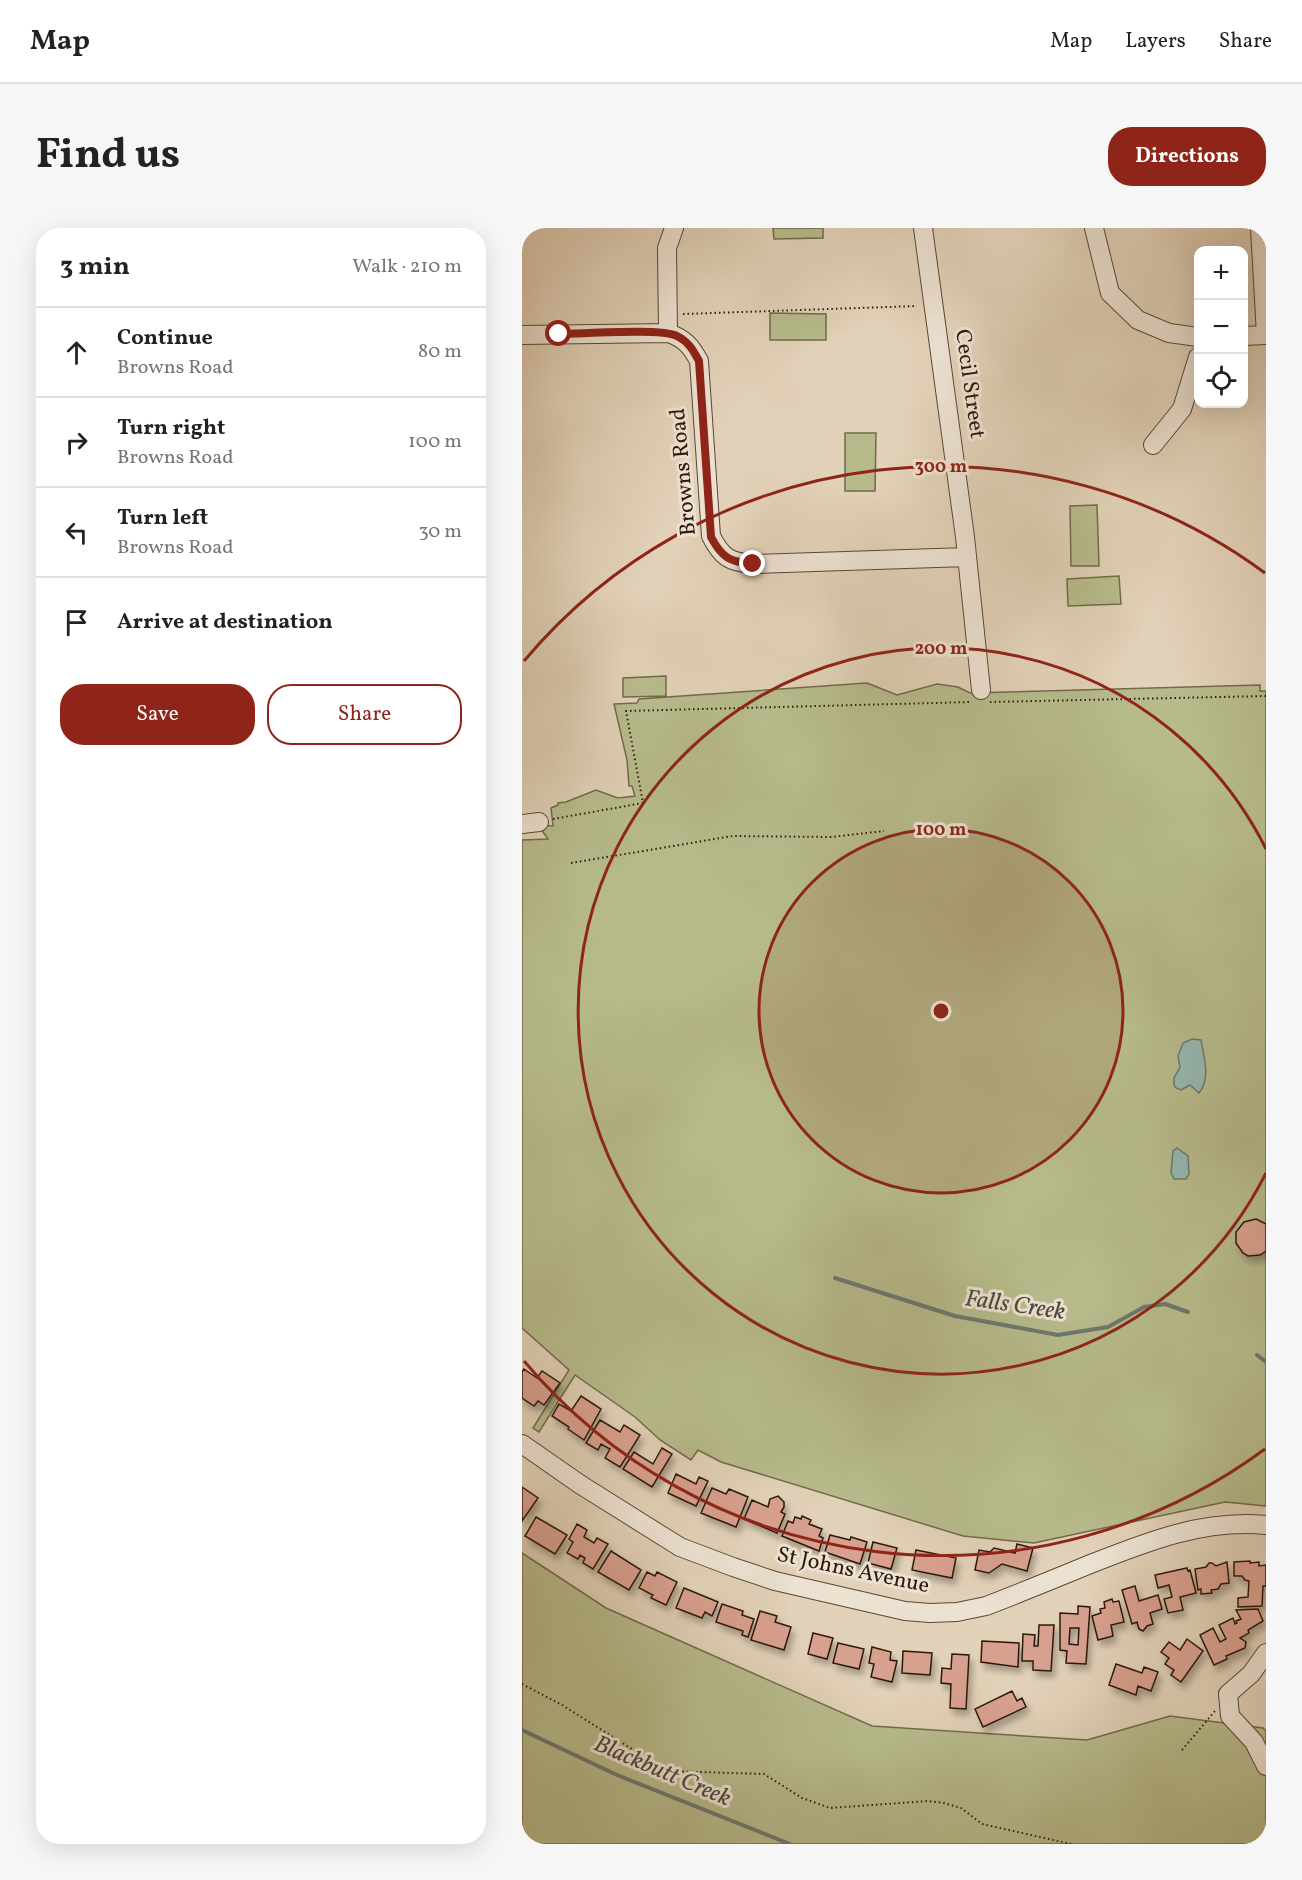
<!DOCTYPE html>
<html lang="en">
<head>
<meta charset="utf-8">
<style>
	:root { --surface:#fff; --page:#f6f6f6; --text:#222; --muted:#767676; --line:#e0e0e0; --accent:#8f2418 }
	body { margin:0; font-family:Vollkorn,serif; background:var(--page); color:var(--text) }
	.controls { position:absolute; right:18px; top:18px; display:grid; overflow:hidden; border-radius:12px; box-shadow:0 6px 24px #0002 }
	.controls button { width:54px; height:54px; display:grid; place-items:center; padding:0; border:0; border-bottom:2px solid var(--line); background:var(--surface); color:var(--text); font:30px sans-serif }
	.stop { position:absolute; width:18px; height:18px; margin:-14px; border:4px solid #8f2418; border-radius:50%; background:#fff }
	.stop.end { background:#8f2418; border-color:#fff; box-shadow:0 2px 6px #0008 }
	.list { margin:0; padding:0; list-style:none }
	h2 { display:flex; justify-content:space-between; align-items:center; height:78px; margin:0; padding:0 24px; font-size:26px }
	h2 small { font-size:20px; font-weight:400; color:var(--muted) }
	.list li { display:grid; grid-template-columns:39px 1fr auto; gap:18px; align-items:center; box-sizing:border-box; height:90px; padding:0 24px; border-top:2px solid var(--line) }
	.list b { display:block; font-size:22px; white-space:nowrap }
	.list p { margin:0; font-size:20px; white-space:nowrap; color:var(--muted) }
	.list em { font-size:20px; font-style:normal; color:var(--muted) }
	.actions { display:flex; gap:12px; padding:18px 24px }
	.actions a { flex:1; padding:14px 0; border:2px solid var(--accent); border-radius:24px; text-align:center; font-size:21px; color:var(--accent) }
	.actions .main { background:var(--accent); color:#fff }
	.icon { flex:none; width:33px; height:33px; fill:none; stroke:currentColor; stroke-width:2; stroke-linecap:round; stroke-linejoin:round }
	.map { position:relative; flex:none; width:744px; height:1616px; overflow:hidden; border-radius:24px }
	header { display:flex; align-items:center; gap:36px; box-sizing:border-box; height:84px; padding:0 30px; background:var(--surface); border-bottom:2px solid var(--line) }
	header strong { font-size:28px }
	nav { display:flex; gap:33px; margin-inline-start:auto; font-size:21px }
	.intro { display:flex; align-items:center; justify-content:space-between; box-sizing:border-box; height:144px; padding:0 36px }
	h1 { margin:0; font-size:42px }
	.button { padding:15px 27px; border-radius:24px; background:var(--accent); color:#fff; font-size:21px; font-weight:700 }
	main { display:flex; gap:36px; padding:0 36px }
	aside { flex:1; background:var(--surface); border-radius:24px; box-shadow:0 6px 24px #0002 }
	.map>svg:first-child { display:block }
</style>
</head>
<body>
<header>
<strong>Map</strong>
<nav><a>Map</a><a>Layers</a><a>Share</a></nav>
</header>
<div class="intro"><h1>Find us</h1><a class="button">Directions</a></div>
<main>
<aside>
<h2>3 min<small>Walk · 210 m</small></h2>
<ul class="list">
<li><svg class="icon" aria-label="ahead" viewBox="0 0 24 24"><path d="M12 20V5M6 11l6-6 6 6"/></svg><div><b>Continue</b><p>Browns Road</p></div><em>80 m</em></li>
<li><svg class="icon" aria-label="right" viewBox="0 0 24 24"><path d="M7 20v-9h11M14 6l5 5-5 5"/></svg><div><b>Turn right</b><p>Browns Road</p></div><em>100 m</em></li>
<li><svg class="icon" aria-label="left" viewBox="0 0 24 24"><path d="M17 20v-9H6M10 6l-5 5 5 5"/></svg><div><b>Turn left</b><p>Browns Road</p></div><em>30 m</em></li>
<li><svg class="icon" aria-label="arrive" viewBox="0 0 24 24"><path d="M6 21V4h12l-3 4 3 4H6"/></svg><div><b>Arrive at destination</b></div></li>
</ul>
<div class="actions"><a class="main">Save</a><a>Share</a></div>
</aside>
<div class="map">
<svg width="744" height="1616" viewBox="0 0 744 1616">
	<defs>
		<filter id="shadow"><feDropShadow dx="3.5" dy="6" stdDeviation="3" flood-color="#0004"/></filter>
	</defs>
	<rect width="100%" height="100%" fill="#e2d2b9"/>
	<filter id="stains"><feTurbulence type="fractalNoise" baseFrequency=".00333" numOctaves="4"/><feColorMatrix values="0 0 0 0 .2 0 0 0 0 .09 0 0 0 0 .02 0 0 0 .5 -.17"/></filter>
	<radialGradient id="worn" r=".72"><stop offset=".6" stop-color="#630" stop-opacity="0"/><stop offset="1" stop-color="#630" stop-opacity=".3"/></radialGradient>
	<path fill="#b7bb8c" stroke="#726a4b" stroke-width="1.5" d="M 251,0 L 301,0 L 301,10 L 252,11 Z
		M 248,85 L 304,86 L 304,112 L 248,112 Z
		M 323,205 L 354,205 L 353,263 L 323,263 Z
		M 575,277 L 577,338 L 549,338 L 548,278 Z
		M 597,348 L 599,376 L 546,378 L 545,351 Z
		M 144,448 L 144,468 L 101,469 L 101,450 Z
		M 345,455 L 375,467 L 415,456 L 436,459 L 448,465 L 738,457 L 738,463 L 744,463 L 744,1278 L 703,1274 L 512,1315 L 441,1308 L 199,1234 L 176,1222 L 169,1232 L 138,1212 L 113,1189 L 53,1147 L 17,1204 L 11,1200 L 47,1142 L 0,1100 L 0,612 L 26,611 L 16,597 L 31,598 L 29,580 L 36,577 L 36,575 L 44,574 L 74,562 L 96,570 L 113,568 L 110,558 L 107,558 L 105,532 L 92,476 L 115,475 L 117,471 Z
		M 0,1325 L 84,1380 L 350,1498 L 565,1512 L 648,1488 L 741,1500 L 744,1503 L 744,1616 L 0,1616 Z"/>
	<path fill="#95b7b1" stroke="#6c786e" stroke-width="1.5" d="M 670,811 L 679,812 C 682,830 689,850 677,865 L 668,857 L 659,862 L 654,860 L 652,857 L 652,850 L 658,839 L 656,828 L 661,815 Z
		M 655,920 L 666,928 L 667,946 L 664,951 L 652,951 L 649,945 L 651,923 Z"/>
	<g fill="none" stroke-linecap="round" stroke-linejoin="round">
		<path stroke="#6c786e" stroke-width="4" d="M 313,1050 L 433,1088 L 536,1107 L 586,1099 L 622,1079 L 643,1076 L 666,1084
			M 735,1127 L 744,1134
			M 0,1502 L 95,1547 L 268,1616"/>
	</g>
	<path fill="#d8a08e" stroke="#2e190a" stroke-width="1.5" fill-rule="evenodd" filter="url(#shadow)" d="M 734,991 L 744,996 L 744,1023 L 738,1027 L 726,1028 L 721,1025 L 714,1015 L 714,1004 L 722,994 Z
		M 2,1141 L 15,1150 L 20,1143 L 38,1155 L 22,1177 L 16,1173 L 12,1178 L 0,1170 L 0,1144 Z
		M 59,1168 L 79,1181 L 62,1212 L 46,1201 L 47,1199 L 30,1188 L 37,1176 L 49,1183 Z
		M 78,1192 L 98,1204 L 102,1197 L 118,1207 L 98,1239 L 83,1230 L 88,1221 L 79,1216 L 76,1222 L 64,1215 Z
		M 140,1220 L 150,1226 L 130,1259 L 101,1241 L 112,1224 L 131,1236 Z
		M 154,1246 L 174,1256 L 177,1249 L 186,1253 L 174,1278 L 146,1265 Z
		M 0,1259 L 16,1270 L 0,1293 Z
		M 190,1260 L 204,1266 L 207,1261 L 226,1269 L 214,1299 L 179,1285 Z
		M 256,1268 L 262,1274 L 262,1279 L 259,1284 L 263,1286 L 255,1305 L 222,1291 L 230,1272 L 246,1279 L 248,1271 Z
		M 280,1288 L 289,1292 L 287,1296 L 300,1301 L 297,1308 L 301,1310 L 297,1323 L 260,1308 L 266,1293 L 271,1295 L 273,1289 L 279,1291 Z
		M 14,1289 L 45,1307 L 33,1326 L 3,1308 Z
		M 55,1296 L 65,1302 L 62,1309 L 72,1315 L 75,1310 L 86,1316 L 71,1341 L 61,1335 L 63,1330 L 58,1327 L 56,1331 L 45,1325 L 51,1314 L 47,1311 Z
		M 308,1307 L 328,1312 L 329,1309 L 345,1314 L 338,1336 L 303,1324 Z
		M 351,1314 L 375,1320 L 369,1341 L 346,1335 Z
		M 495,1316 L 511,1320 L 505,1343 L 480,1336 L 467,1345 L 453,1342 L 457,1322 L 468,1324 L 472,1320 L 493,1325 Z
		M 394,1322 L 434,1330 L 430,1350 L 390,1342 Z
		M 89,1323 L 119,1342 L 107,1362 L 76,1344 Z
		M 728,1333 L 728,1335 L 737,1334 L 737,1338 L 744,1337 L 744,1358 L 741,1358 L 740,1378 L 716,1379 L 716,1370 L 726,1369 L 727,1353 L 723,1352 L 720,1348 L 712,1348 L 712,1334 Z
		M 705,1334 L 707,1355 L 699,1356 L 696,1361 L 689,1362 L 690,1365 L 679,1366 L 679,1361 L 676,1362 L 673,1341 L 684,1339 L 687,1335 L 690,1335 L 694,1338 Z
		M 665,1340 L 666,1343 L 668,1342 L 674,1365 L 658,1369 L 661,1382 L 646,1385 L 642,1371 L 650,1369 L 647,1357 L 636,1360 L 633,1347 Z
		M 125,1344 L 133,1348 L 135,1344 L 155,1354 L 144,1377 L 129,1370 L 131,1367 L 117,1360 Z
		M 613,1358 L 617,1373 L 636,1367 L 640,1381 L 628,1385 L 631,1396 L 625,1398 L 621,1403 L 617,1401 L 615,1394 L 610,1396 L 600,1362 Z
		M 162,1360 L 196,1374 L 190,1388 L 183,1384 L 180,1390 L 154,1380 Z
		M 590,1371 L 591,1374 L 597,1373 L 602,1394 L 589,1397 L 591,1408 L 576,1412 L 570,1388 L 579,1385 L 578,1381 L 583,1380 L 582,1374 Z
		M 200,1376 L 221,1383 L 220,1387 L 232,1391 L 226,1409 L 220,1407 L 221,1403 L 194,1394 Z
		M 556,1378 L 568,1379 L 564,1436 L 544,1435 L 545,1423 L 538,1422 L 538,1385 L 556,1386 ZM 548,1400 L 557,1400 L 556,1417 L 547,1416 Z
		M 736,1381 L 741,1393 L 726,1402 L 727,1405 L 718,1410 L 724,1414 L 723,1420 L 704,1428 L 705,1431 L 692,1437 L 678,1407 L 691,1400 L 698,1414 L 704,1411 L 697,1397 L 711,1390 L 713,1396 L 715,1395 L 714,1393 L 719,1391 L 714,1382 Z
		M 238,1383 L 255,1388 L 253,1394 L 269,1399 L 262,1422 L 229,1412 Z
		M 517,1397 L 532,1397 L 529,1443 L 511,1442 L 511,1433 L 500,1433 L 501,1406 L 513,1407 L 512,1418 L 516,1418 Z
		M 291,1405 L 311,1410 L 305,1431 L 286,1426 Z
		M 665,1411 L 681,1423 L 659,1454 L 649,1447 L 652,1442 L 643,1436 L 647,1430 L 639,1424 L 647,1414 L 658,1422 Z
		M 460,1413 L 497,1415 L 496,1439 L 459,1434 Z
		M 316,1415 L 342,1421 L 337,1441 L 311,1435 Z
		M 350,1419 L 369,1424 L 368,1432 L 375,1433 L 370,1454 L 349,1449 L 352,1436 L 347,1435 Z
		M 381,1423 L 410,1425 L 408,1447 L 380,1445 Z
		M 430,1426 L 447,1427 L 444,1481 L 428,1480 L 429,1456 L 419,1455 L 420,1440 L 429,1441 Z
		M 594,1436 L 620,1445 L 622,1439 L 636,1444 L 629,1463 L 616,1458 L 614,1467 L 587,1457 Z
		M 490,1463 L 495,1473 L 500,1470 L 504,1479 L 461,1499 L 453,1481 Z"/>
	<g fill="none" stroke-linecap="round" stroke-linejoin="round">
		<defs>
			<path id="minor" d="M 401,0 L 443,309 L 459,462
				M 572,0 L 588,65 L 616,92 L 647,105 L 676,109
				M 738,0 L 744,107
				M 146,105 L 145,20 L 152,0
				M 0,107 L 146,105 C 162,110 169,118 177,133 L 189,308 C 200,330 208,334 231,336 L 445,329
				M 722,108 L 744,107
				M 631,217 L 660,181 L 676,129
				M 0,596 L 17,594
				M 0,1216 L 59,1257 L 158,1319 L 211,1339 L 253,1353 L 383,1383 L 408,1385 L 435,1384 L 464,1378 C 498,1365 532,1351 566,1337 C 624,1314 681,1291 744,1297
				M 744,1425 L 729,1446 L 706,1466 L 708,1488 L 732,1514 L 744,1538"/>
		</defs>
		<use href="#minor" stroke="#5b4736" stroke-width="20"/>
		<path stroke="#2e190a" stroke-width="2" stroke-dasharray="1.5 3" stroke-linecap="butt" d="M 161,86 L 395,78
			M 468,474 L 744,468
			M 31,591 L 121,575 L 104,483 L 450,474
			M 49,635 L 211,608 L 309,609 L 362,603
			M 0,1456 L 40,1477 L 145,1543 L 242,1546 L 280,1570 L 308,1580 L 406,1573 L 422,1575 L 439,1580 L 460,1596 L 549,1616
			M 660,1522 L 693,1483"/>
		<use href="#minor" stroke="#ece2d2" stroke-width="18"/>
	</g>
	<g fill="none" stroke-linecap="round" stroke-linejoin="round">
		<path stroke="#8f2418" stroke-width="8" d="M 37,106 C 60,106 139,100 155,108 C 167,114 171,122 177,133 L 189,309 C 200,330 208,334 231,336"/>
	</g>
	<circle cx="419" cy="783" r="182" fill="#8f2418" fill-opacity=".12"/>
	<g fill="none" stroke="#8f2418" stroke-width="3">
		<circle cx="419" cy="783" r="182"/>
		<path d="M744 945A363 363 0 1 1 744 621"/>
		<path d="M743 1221A545 545 0 0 1 2 1133M2 433A545 545 0 0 1 743 345"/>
	</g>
	<g text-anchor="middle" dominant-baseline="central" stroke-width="6" stroke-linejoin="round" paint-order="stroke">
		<g font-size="22" fill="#2e190a" stroke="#ece2d2">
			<text transform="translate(447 156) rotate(82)">Cecil Street</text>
			<text transform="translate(162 244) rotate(-95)">Browns Road</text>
			<text transform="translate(331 1343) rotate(12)">St Johns Avenue</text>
		</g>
		<g font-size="24" font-style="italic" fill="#4d483c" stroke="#ece2d2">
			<text transform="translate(493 1078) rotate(8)">Falls Creek</text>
			<text transform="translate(140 1544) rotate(23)">Blackbutt Creek</text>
		</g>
	</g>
	<circle cx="419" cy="783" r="9" fill="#8f2418" stroke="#ece2d2" stroke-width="3"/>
	<g font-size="18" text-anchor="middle" font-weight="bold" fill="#8f2418" stroke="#ece2d2" stroke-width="6" stroke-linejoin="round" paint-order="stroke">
		<text x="419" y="244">300 m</text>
		<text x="419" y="426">200 m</text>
		<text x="419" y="607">100 m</text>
	</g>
	<rect width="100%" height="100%" filter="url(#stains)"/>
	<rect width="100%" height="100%" fill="url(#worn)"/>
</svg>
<div class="controls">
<button>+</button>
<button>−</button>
<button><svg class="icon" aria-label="locate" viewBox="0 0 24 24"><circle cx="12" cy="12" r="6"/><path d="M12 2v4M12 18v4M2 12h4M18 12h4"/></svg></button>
</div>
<div class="stop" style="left:37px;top:106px"></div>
<div class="stop end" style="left:231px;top:336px"></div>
</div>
</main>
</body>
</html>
